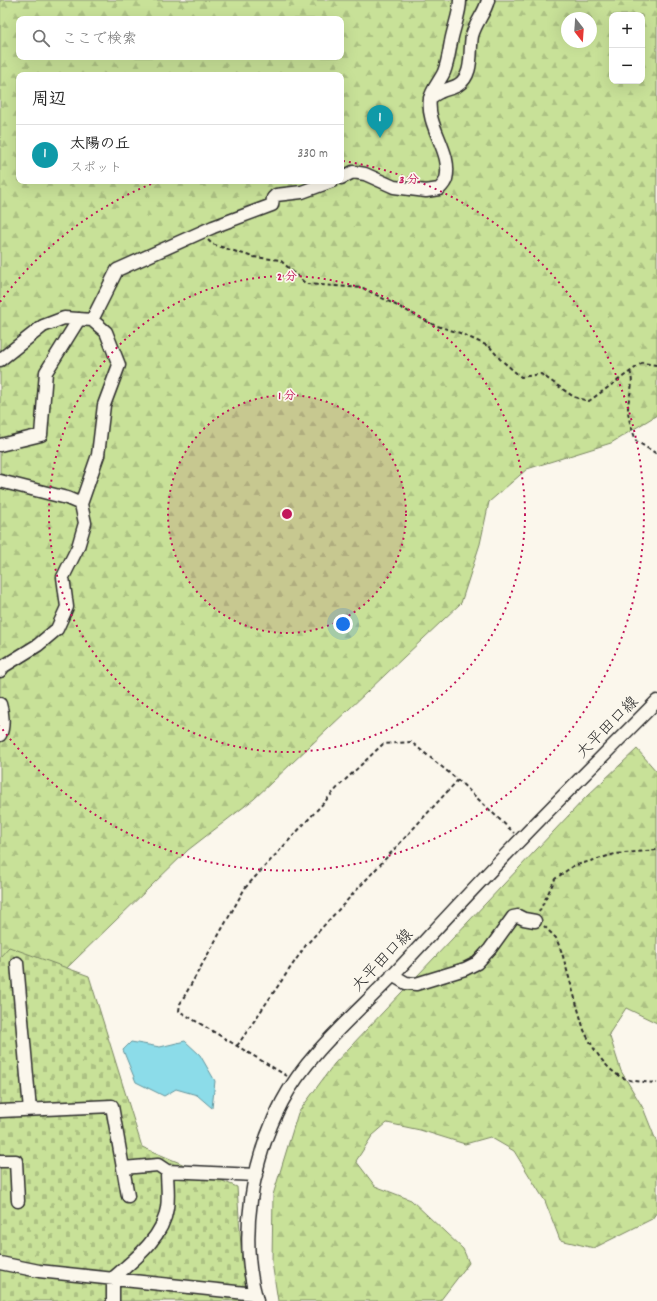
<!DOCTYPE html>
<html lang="ja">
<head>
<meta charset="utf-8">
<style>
	:root { --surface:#fff; --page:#f6f6f6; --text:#222; --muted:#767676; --line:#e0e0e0; --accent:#db2777 }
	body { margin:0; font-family:Dekko,"Klee One",sans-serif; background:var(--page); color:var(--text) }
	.controls { position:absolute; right:12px; top:12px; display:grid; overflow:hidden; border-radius:8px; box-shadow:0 4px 16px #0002 }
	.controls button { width:36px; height:36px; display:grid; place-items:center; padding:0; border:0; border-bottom:1px solid var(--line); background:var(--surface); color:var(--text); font:20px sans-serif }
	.compass { position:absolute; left:561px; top:12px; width:36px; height:36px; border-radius:50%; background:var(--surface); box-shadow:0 4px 16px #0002; rotate:163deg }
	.you { position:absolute; left:343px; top:624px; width:14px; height:14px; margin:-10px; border:3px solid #fff; border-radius:50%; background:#1a73e8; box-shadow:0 0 0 6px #1a73e833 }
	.badge { display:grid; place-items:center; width:26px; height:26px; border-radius:50%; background:var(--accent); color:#fff; font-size:13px; font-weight:700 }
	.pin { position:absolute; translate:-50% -33px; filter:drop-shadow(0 1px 2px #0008) }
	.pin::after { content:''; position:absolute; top:21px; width:14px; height:12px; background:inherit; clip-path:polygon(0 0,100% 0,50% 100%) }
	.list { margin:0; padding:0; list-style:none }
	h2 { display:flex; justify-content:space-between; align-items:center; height:52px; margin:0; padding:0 16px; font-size:17px }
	h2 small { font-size:13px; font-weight:400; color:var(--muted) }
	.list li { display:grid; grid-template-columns:26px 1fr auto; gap:12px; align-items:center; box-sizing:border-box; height:60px; padding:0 16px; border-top:1px solid var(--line) }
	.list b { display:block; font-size:15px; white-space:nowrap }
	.list p { margin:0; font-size:13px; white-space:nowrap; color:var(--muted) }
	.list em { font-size:13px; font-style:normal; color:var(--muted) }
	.icon { flex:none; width:22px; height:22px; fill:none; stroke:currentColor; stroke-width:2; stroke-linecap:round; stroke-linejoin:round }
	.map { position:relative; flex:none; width:657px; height:1301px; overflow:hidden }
	.search { position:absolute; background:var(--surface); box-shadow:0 4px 16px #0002; left:16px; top:16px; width:328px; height:44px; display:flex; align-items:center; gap:10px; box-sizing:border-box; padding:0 14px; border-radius:8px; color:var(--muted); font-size:15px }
	.panel { position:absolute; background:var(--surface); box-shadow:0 4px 16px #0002; left:16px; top:72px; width:328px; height:112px; border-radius:8px }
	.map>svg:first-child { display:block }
</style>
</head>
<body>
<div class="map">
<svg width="657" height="1301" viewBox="0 0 657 1301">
	<defs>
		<pattern id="forest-firs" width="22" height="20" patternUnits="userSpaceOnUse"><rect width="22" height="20" fill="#c8e198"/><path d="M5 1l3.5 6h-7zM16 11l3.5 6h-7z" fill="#acc183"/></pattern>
		<pattern id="cemetery-stones" width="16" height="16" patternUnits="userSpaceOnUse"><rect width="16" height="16" fill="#c8e198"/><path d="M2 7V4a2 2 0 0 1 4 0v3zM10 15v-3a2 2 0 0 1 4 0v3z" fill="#acc183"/></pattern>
	</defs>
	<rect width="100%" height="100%" fill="#fbf7ec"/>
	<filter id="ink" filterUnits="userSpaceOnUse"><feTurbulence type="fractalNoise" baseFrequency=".025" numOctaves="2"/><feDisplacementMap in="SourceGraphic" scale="8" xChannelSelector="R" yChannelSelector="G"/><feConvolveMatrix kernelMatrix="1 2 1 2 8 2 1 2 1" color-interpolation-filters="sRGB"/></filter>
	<g filter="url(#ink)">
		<path fill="url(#forest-firs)" stroke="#7a8662" fill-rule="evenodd" d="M 0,0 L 657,0 L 657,415 L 611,443 L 527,469 L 489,502 L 480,544 L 461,603 L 254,799 L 188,850 L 0,1033 ZM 612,15 L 642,15 L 642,81 L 612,81 ZM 567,18 L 591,18 L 591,42 L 567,42 ZM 19,19 L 341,19 L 341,57 L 19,57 ZM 19,75 L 341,75 L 341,181 L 19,181 Z
			M 637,749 L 657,772 L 657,1023 L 626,1008 L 609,1034 L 621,1071 L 643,1108 L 657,1143 L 657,1212 L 652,1219 L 594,1248 L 560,1240 L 545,1201 L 514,1151 L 490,1137 L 465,1144 L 420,1130 L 387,1123 L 372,1136 L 356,1161 L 375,1186 L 411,1200 L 463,1249 L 469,1263 L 440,1301 L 278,1301 L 272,1262 L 273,1195 L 298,1113 L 334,1064 L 587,796 Z"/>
		<path fill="url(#cemetery-stones)" stroke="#7a8662" d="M 9,947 L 89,976 L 142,1147 L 237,1187 L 242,1262 L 248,1301 L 0,1301 L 0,957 Z"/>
		<path fill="#8cdce9" stroke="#65959d" d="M 185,1041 L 200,1055 L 215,1081 L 212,1108 L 197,1095 L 176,1089 L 164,1096 L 136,1082 L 123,1050 L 131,1042 L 160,1047 Z"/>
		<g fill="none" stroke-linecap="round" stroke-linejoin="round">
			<defs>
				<path id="minor" d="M 430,98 C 433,96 437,93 440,92 C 446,89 453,88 458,85 C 474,75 469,52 472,36 C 475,23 485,13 488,0
					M 341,178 L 353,172 L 365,174 L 394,187 L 426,191 L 439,189 C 442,186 445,183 446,179 C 453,152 426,127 430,99 C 432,89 440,81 444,72 C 448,62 449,52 451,42 C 453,29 460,14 460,0
					M 92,320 L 117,270 L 213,227 L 272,205 L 273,198 L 276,195 L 302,192 L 332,181
					M 0,360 L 43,326 L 64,318 L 92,320 L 106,332 L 119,365 L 104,405 L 98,455 L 81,504
					M 0,445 L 41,435 L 46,372 L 79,319
					M 0,481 L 67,498 L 81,504
					M 0,671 L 4,666 L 38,645 L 57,629 L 67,607 L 63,577 L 78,547 L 85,523 L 81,504
					M 0,704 C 3,713 4,727 0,735
					M 17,963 L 30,1110
					M 392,975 L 406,983 L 416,984 L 465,969 L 477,963 L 490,949 L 513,917 L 518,916 L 524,919 L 535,921
					M 0,1111 L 112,1106 L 128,1196
					M 0,1161 L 16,1161 L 18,1201
					M 123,1168 L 158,1165 L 167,1171 L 256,1175
					M 0,1263 L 39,1271 L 255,1294
					M 113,1301 L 113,1278 C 134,1260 163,1238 167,1208 C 169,1196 167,1183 167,1171
					M 257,1301 C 238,1238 252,1159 282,1102 C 307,1054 356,1014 394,974 C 436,929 478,883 521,839 C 566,792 612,747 657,701"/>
			</defs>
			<use href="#minor" stroke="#2b2b2b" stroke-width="15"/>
			<path stroke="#2b2b2b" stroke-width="2" stroke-dasharray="4 3" stroke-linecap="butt" d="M 208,240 L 212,244 L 253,257 L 280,260 L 306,284 L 363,288 L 434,325 L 460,333 L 490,347 L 500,359 L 521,377 L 541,374 L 574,397 L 589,401 L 642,363 L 657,365
				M 630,371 C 635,387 628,394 628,409 C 628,420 633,431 636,441 L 657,454
				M 539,912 L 555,879 L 573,866 L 615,854 L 657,850
				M 544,926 L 556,938 L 562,953 L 584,1030 C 592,1047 607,1073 626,1079 C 635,1082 647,1082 657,1083
				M 237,1046 L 306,945 L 458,780
				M 287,1076 L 179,1011 L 180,1004 L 245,888 L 341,784 L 383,744 L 411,742 L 458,780 L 514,833"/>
			<use href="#minor" stroke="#fbf7ec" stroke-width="12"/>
		</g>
	</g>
	<circle cx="287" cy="514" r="119" fill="#c2185b" fill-opacity=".12"/>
	<g fill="none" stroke="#c2185b" stroke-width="2" stroke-dasharray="2 4">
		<circle cx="287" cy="514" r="119"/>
		<circle cx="287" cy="514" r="238"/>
		<path d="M0 302A357 357 0 0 1 156 182M343 161A357 357 0 1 1 0 726"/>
	</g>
	<g text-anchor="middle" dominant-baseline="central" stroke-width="3.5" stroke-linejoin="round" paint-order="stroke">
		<g font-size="16" fill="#2b2b2b" stroke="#fbf7ec">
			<text transform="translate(608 728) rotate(-45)">大平田口線</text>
			<text transform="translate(383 961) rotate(-46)">大平田口線</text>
		</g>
	</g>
	<circle cx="287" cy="514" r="6" fill="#c2185b" stroke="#fbf7ec" stroke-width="2"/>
	<g font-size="12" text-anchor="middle" font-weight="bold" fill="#c2185b" stroke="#fbf7ec" stroke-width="3.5" stroke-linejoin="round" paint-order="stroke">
		<text x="409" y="183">3 分</text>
		<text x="287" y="280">2 分</text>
		<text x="287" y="399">1 分</text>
	</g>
</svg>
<div class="controls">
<button>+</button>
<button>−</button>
</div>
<svg class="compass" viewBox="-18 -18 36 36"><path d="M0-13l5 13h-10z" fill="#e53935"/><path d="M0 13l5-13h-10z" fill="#767676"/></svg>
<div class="you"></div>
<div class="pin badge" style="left:380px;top:138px;background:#0f9aa8">1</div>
<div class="search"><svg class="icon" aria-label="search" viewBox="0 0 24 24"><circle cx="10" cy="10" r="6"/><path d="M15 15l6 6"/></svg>ここで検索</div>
<section class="panel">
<h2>周辺<small></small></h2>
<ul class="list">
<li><span class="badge" style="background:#0f9aa8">1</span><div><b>太陽の丘</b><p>スポット</p></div><em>330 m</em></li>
</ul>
</section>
</div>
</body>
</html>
